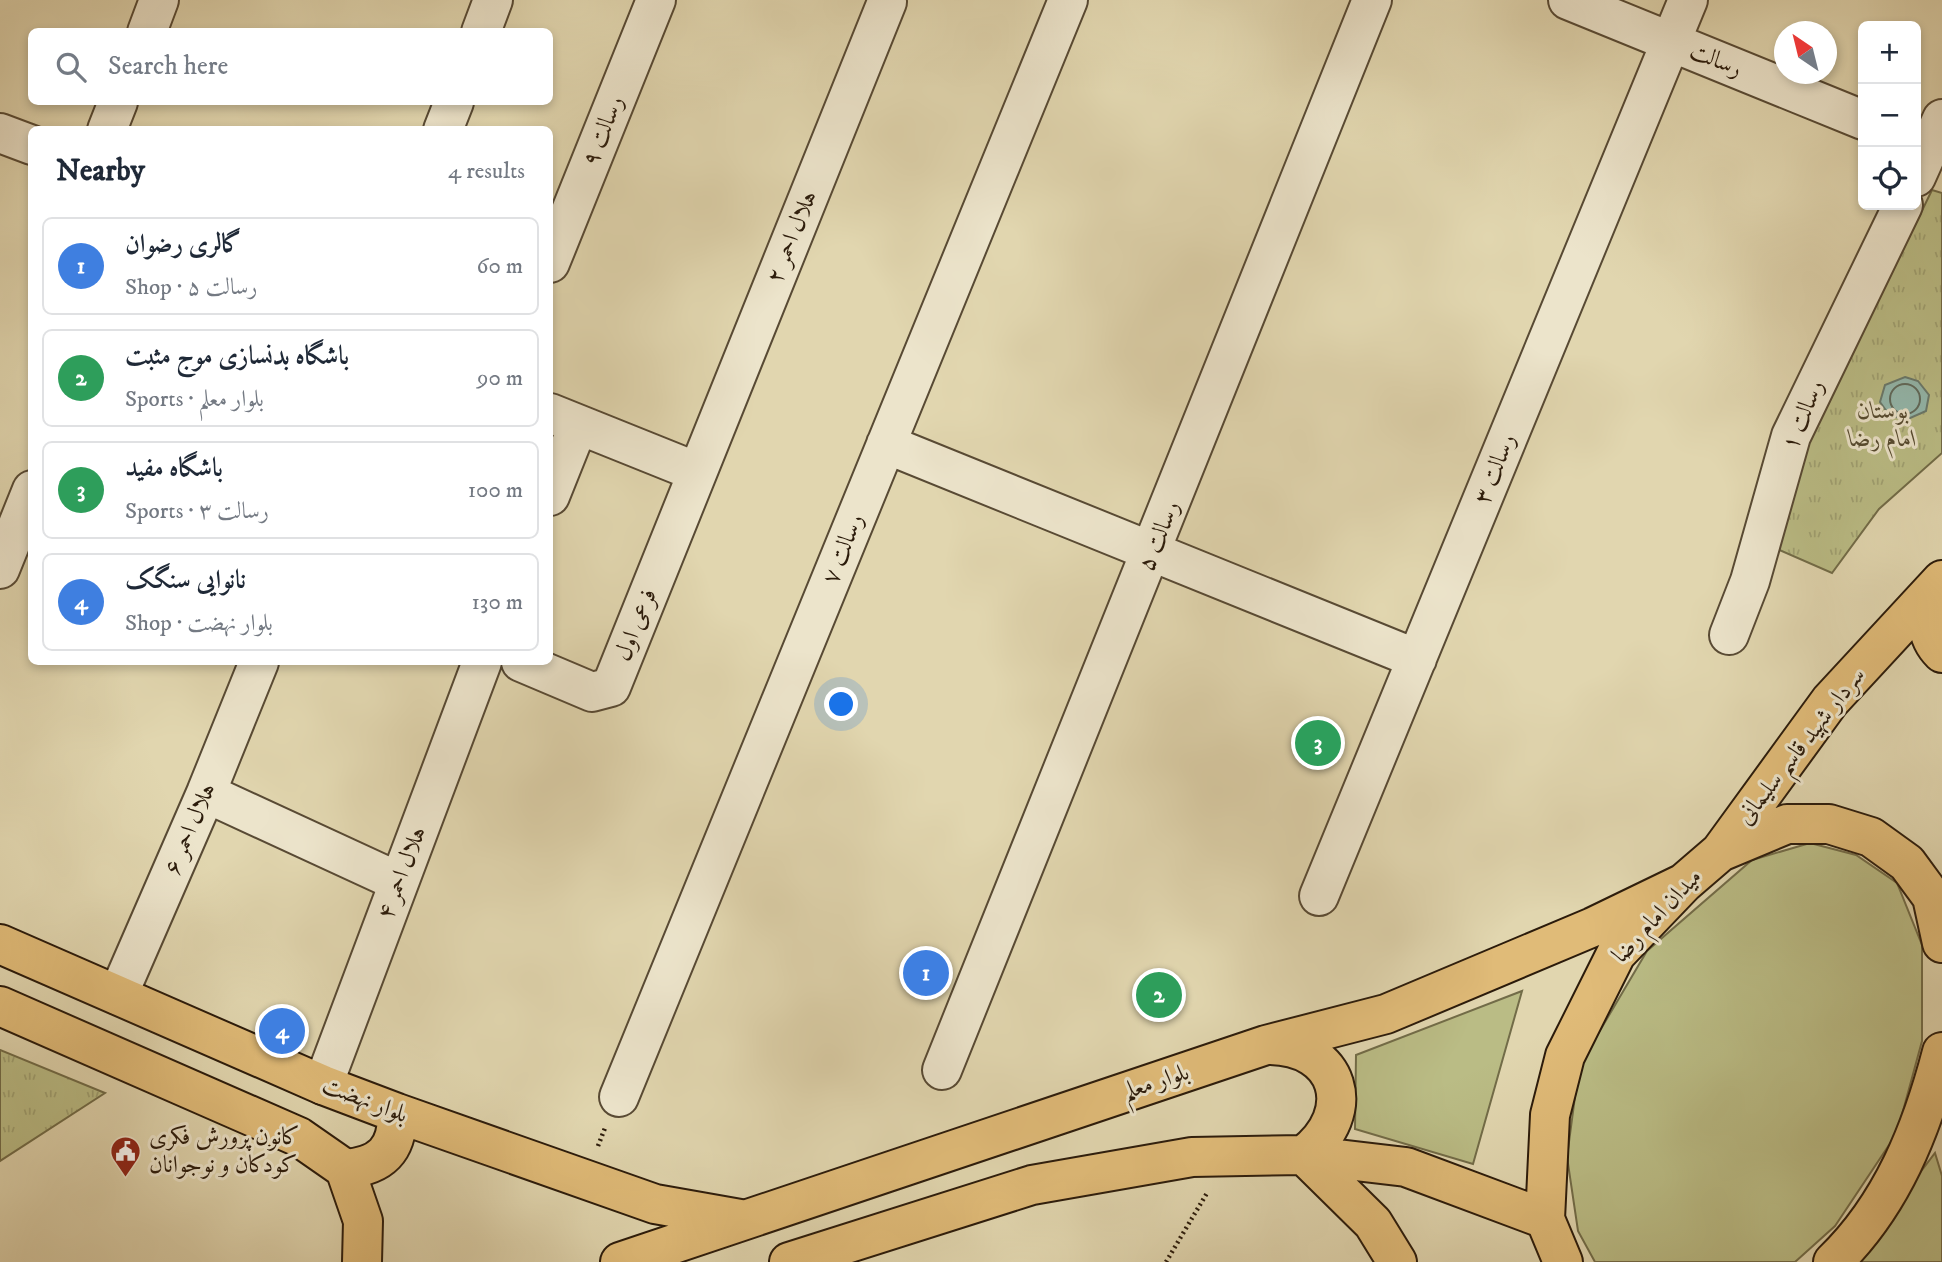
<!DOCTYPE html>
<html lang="en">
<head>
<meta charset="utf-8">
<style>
	:root { --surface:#fff; --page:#f6f6f7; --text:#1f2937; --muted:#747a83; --line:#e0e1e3; --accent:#ea580c }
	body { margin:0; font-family:"IM FELL DW Pica",Amiri,serif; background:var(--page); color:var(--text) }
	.controls { position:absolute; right:21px; top:21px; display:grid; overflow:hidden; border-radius:10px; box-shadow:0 4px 10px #0003 }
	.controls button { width:63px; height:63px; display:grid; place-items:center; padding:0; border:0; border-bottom:2px solid var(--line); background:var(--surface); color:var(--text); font:35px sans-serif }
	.compass { position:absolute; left:1774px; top:21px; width:63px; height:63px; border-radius:50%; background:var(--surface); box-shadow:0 4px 10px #0003; rotate:325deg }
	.you { position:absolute; left:842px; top:705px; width:24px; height:24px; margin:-18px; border:5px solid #fff; border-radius:50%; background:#1a73e8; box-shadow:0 0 0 10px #1a73e833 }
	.badge { display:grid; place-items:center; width:46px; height:46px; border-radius:50%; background:var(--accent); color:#fff; font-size:23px; font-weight:700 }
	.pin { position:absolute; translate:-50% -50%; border:4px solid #fff; box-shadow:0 2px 7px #0006 }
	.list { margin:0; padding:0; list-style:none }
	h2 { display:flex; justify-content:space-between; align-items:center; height:91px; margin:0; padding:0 28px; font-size:30px }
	h2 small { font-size:23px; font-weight:400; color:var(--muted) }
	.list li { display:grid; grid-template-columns:46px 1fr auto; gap:21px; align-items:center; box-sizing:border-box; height:98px; margin:0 14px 14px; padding:0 14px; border:2px solid var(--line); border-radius:10px }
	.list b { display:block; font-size:26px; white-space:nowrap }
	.list p { margin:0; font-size:23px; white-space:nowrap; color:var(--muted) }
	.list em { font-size:23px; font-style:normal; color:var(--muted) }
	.icon { flex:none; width:38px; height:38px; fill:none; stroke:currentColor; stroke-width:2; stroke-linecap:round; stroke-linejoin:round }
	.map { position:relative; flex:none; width:1942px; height:1262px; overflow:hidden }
	.search { position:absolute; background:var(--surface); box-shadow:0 4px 10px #0003; left:28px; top:28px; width:525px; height:77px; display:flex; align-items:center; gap:18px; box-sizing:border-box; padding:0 24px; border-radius:10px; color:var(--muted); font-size:26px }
	.panel { position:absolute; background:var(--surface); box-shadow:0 4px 10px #0003; left:28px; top:126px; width:525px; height:539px; border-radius:10px }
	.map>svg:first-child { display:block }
</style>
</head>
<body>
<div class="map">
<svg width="1942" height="1262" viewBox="0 0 1942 1262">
	<defs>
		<pattern id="park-tufts" width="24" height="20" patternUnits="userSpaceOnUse" patternTransform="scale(1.75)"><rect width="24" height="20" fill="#babc85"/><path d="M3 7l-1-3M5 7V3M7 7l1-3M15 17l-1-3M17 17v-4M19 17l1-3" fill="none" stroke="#a0a172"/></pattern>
	</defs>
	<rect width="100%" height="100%" fill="#e1d6af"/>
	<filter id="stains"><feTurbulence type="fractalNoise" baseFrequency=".00286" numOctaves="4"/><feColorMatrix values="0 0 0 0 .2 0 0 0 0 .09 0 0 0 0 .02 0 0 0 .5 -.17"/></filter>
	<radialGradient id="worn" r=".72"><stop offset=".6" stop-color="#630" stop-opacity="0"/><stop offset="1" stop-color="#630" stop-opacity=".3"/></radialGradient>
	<path fill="#babc85" stroke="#726c48" stroke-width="2" d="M 1810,843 L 1856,855 L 1897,883 L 1922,945 L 1922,1041 L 1897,1133 L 1835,1226 L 1795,1262 L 1595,1262 L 1578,1231 L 1567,1157 L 1579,1066 L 1647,951 L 1752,860 Z
		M 1522,991 L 1473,1164 L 1355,1129 L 1356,1055 Z
		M 1935,1153 L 1942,1176 L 1942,1262 L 1852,1262 Z"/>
	<path fill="url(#park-tufts)" stroke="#726c48" stroke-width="2" d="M 1932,190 L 1942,193 L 1942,453 L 1879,509 L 1832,573 L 1761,542 Z
		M 0,1050 L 105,1093 L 0,1161 Z"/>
	<path fill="#94b9ae" stroke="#6a7a6d" stroke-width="2" d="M 1905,377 L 1918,381 L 1929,395 L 1926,411 L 1908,419 L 1890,416 L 1880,402 L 1885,385 Z"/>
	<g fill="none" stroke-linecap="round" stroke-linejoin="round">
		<path stroke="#606a5c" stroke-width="2" d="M1890 399a15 15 0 1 1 30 0a15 15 0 1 1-30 0Z"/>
		<defs>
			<path id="minor" d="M 1568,0 L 1863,120
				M 147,32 L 159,0
				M 481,32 L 493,0
				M 107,130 L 118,102
				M 443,130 L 454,102
				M 0,133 L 32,145
				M 1916,177 L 1942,119
				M 550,263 L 656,0
				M 550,413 L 697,472
				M 886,444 L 1417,659
				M 550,496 L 578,426
				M 0,569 L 32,490
				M 1729,635 L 1750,581 L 1791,436 L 1903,205
				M 521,662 L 592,692 L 611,687 L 887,2
				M 206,793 L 399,882
				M 1319,896 L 1688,0
				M 118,995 L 206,793 L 259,662
				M 942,1070 L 1372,0
				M 323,1085 L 482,662
				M 619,1097 L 1068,0"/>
			<path id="major" d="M 1932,591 C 1928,614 1923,634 1942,653
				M 1720,852 L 1830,701 L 1942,580
				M 0,944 L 323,1085 L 397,1113 L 655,1204 L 740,1219
				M 0,1006 L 299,1137 L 345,1169 L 363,1221 L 362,1262
				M 1268,1045 C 1340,1045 1360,1112 1304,1155 L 1373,1223 L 1397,1262
				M 345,1169 C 381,1166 398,1150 397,1113
				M 620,1262 L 1266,1045 L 1386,1014 L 1593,927 L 1684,883
				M 789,1262 L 1032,1185 L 1192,1157 L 1304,1155 L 1406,1167 L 1545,1219
				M 1563,1262 L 1545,1219 L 1550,1115 L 1565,1056 L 1616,954 L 1684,883 L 1720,852 L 1787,824 L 1829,824 L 1871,837 L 1907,863 L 1932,897 L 1942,943
				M 1833,1262 C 1892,1205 1922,1129 1942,1052"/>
		</defs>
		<use href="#minor" stroke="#584a34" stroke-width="42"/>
		<use href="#major" stroke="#2b1b0b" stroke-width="42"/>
		<path stroke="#2b1b0b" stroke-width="4.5" stroke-dasharray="2 3.5" stroke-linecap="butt" d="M 598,1146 L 605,1128
			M 1166,1262 L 1207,1193"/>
		<use href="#minor" stroke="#ece4cb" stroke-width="38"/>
		<use href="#major" stroke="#e0bb78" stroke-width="38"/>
	</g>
	<defs>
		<symbol id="civic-pin" viewBox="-11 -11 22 30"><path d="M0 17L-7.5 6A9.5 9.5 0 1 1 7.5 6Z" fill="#8f2418" stroke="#ece4cb"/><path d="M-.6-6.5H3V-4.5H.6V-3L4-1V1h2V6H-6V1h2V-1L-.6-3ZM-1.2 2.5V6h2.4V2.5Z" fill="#fff"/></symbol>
	</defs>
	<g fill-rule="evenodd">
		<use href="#civic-pin" x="108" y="1134" width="35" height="47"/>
	</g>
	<g text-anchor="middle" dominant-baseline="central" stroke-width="6" stroke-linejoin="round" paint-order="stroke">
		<g font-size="24" fill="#2b1b0b" stroke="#ece4cb">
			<text transform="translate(1716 60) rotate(22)">رسالت</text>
			<text transform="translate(603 131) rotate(-68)">رسالت ۹</text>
			<text transform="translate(792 237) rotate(-68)">هلال احمر ۲</text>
			<text transform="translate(1803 415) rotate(-67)">رسالت ۱</text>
			<text transform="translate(1495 469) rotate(-68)">رسالت ۳</text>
			<text transform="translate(1159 536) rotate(-68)">رسالت ۵</text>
			<text transform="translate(843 549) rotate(-68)">رسالت ۷</text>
			<text transform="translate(636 625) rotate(-68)">فرعی اول</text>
			<text transform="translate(1801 746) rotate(-52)">سردار شهید قاسم سلیمانی</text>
			<text transform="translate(190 829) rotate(-67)">هلال احمر ۶</text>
			<text transform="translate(402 873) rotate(-69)">هلال احمر ۴</text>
			<text transform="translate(1657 916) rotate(-47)">میدان امام رضا</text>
			<text transform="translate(1156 1082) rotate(-18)">بلوار معلم</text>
			<text transform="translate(365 1100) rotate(21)">بلوار نهضت</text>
		</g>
		<g font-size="24" font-style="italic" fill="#564b30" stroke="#ece4cb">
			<text x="1883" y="411">بوستان<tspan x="1883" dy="28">امام رضا</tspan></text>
		</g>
		<g font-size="24" fill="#2b1b0b" stroke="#ece4cb" text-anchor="start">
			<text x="149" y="1137">کانون پرورش فکری<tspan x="149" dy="28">کودکان و نوجوانان</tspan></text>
		</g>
	</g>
	<rect width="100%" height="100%" filter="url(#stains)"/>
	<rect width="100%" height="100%" fill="url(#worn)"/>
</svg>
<div class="controls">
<button>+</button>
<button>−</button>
<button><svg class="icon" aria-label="locate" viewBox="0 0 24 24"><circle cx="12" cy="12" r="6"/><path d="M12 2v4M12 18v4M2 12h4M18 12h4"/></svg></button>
</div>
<svg class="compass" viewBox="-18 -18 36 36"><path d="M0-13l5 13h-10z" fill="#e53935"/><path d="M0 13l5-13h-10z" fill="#747a83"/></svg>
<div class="you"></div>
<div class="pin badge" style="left:926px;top:973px;background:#3f7fe0">1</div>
<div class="pin badge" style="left:1159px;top:995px;background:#2e9e5b">2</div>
<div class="pin badge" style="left:1318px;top:743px;background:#2e9e5b">3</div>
<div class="pin badge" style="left:282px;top:1031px;background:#3f7fe0">4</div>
<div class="search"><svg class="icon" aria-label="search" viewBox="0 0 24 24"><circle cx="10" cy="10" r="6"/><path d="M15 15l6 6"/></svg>Search here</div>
<section class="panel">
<h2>Nearby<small>4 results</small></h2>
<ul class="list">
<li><span class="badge" style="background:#3f7fe0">1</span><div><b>گالری رضوان</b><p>Shop · رسالت ۵</p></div><em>60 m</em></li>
<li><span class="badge" style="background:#2e9e5b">2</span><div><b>باشگاه بدنسازی موج مثبت</b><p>Sports · بلوار معلم</p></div><em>90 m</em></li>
<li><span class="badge" style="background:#2e9e5b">3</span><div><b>باشگاه مفید</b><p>Sports · رسالت ۳</p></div><em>100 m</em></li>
<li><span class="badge" style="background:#3f7fe0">4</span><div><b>نانوایی سنگک</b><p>Shop · بلوار نهضت</p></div><em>130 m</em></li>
</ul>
</section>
</div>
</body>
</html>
